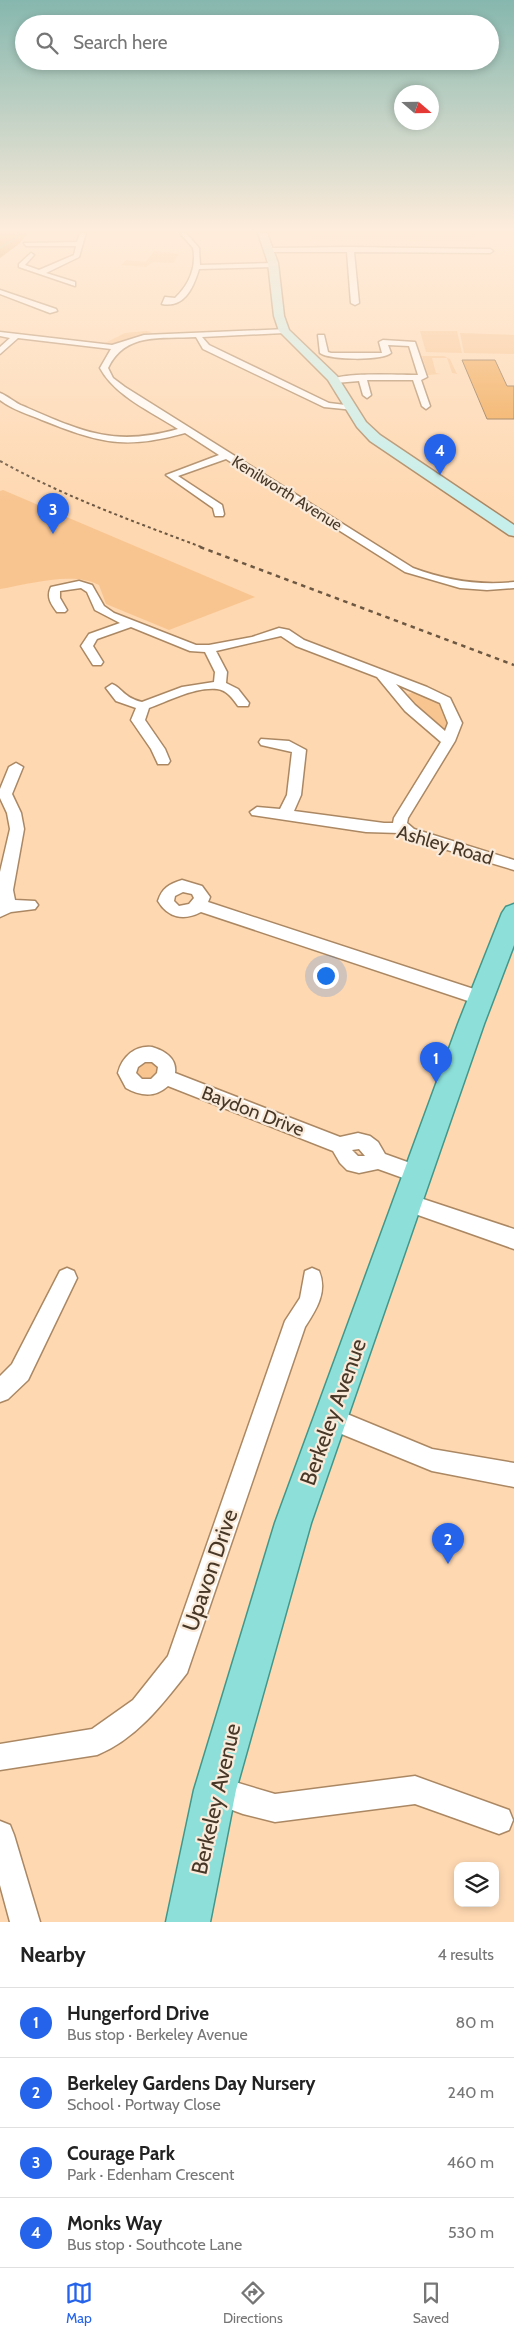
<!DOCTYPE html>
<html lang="en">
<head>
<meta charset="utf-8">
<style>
	:root { --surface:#fff; --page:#f6f6f6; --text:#222; --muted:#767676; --line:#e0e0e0; --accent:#2563eb }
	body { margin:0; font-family:Cabin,sans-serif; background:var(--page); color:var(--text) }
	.controls { position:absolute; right:15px; bottom:15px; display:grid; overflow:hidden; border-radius:10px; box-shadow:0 2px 8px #0003 }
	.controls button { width:45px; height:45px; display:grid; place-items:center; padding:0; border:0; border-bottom:1px solid var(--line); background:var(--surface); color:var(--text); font:25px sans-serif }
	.compass { position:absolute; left:394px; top:85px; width:45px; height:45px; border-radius:50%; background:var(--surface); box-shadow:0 2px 8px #0003; rotate:110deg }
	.you { position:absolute; left:325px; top:975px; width:18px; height:18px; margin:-12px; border:4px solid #fff; border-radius:50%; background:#1a73e8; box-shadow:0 0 0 8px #1a73e833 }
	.badge { display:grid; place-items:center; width:32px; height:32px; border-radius:50%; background:var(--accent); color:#fff; font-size:16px; font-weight:700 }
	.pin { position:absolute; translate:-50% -41px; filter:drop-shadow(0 1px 2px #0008) }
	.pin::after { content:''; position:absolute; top:26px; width:18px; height:15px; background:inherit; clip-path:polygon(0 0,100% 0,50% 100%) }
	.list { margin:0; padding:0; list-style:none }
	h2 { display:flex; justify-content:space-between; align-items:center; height:65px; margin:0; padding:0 20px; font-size:21px }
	h2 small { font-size:16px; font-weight:400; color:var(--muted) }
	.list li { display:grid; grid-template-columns:32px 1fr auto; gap:15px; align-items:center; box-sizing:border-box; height:70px; padding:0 20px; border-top:1px solid var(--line) }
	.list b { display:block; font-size:19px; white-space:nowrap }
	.list p { margin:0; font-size:16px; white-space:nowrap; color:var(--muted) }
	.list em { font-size:16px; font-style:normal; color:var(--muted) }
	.icon { flex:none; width:28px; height:28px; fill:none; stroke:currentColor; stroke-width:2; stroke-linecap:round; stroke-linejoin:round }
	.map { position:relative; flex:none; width:514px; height:1922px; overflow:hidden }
	.search { position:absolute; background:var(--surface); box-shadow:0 2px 8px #0003; left:15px; right:15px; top:15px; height:55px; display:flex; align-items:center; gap:12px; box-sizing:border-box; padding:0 18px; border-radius:28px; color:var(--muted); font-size:19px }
	.sheet { height:345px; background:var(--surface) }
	nav { display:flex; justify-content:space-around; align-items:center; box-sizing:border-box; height:70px; border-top:1px solid var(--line); background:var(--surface); font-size:14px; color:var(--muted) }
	nav a { display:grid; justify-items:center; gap:2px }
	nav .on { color:var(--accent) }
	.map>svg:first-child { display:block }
</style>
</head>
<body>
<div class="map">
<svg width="514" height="1922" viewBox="0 0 514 1922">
	<rect width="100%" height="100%" fill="#fed8b1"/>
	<path fill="#f8c591" d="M 306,233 L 477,233 L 476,238 L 471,241 L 308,240 Z
		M 154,251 L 179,254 L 173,263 L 153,262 L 146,267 L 121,265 L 126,260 L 146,262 Z
		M 146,331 L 152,332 L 115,345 L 106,345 L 105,343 L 125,333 Z
		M 420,331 L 457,331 L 462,353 L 426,352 Z
		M 460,333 L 514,335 L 514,354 L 464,353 Z
		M 444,356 L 450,359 L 457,374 L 452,373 L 447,358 L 432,358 L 436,373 L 441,374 L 428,375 L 422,356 Z
		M 3,490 L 255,597 L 169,630 L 106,604 L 99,585 C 73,571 29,584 0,589 L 0,491 Z
		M 415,692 L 437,700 L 450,714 L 447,729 L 437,728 L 407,699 L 408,694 Z
		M 151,1060 L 160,1067 L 157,1078 L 146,1082 L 136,1076 L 135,1070 L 139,1063 Z"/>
	<path fill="#d78e34" d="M 0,233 L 28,233 L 19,244 L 0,258 Z"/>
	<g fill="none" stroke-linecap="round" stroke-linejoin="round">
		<path stroke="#94bb58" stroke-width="2" d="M 0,248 L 16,238 L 19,233"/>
	</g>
	<path fill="#f0a54e" stroke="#876642" d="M 462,360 L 495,360 L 507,386 L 514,386 L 514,419 L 487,419 Z"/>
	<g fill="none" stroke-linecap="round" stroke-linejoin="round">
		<defs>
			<path id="street" d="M 80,233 L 86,233 L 79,257 L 46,273 L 75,282 L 75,286 L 19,267 L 19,264 L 31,253 L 34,255 L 25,265 L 39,270 L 74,255 L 76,246 L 26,246 L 24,243 L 77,242 Z
				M 180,233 L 186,233 L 199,248 L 200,265 L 273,263 L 276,265 L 273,267 L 199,269 C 193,289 184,308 162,304 L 165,297 L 175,298 C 189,285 197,267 193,248 Z
				M 350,247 L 490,249 L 493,251 L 490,253 L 354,252 L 359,303 L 355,305 L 351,303 L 347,252 L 270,252 L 267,250 L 270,248 Z
				M 0,290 L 56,309 L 57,311 L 50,313 L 0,294 Z
				M 287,329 L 287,333 L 284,333 L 202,337 L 209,345 L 329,403 L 354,406 L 354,410 L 324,407 L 203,349 L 196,337 C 161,339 125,332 108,368 L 113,378 L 125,387 L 413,568 C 446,580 478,586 514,582 L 514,588 L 487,590 L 460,588 L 405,572 L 226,459 L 178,476 L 222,505 L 224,514 L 223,516 L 215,516 L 213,508 L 166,475 L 219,455 L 185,433 C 124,450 100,443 42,420 C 28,414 13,410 0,400 L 0,393 C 8,396 15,403 23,406 C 83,432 114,447 178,429 C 152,412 115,396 100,368 L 111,349 L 18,338 L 0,354 L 0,347 L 10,338 L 0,336 L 0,332 L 112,345 L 144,335 Z
				M 318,335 L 324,335 L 328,352 L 331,353 L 382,353 L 379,342 L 383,340 L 415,342 L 427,377 L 421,380 L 430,406 L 426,409 L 422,406 L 413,380 L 367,380 L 371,395 L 367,398 L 363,395 L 359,381 L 335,383 L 331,380 C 341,372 402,375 418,375 L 409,346 L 388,345 L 391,353 C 382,361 329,360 320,353 Z
				M 79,581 L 92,585 L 104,606 L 114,613 L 196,645 L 209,645 L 252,637 L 279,628 L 289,630 L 304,640 L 427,687 L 450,698 L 462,723 L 455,741 L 408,818 L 407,823 L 414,829 L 514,860 L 514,870 L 404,837 L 400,833 L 366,832 L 252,815 L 250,812 L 257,807 L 280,809 L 287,795 L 292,752 L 261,745 L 259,742 L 261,739 L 289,741 L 306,750 L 301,795 L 294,811 L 384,823 L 393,823 L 394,818 L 441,742 L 405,711 L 377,677 L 296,646 L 281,636 L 216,651 L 227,672 L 226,683 L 238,689 L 249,703 L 248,706 L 238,706 C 233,699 227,690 217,689 C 194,687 169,701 149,708 L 145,720 L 165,749 L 170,761 L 168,764 L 158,764 L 151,749 L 131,720 L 136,708 L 116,701 L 106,688 L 112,684 C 121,687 124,698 142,702 L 182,687 L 214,682 L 215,672 L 205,652 L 190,651 L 131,627 L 97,639 L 93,646 L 103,662 L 101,665 L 93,665 L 81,646 L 89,634 L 120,623 L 95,610 L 87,592 L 81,588 L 60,591 L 60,598 L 67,610 L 65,612 L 57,612 C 51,604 46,597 51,587 ZM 396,684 L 440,703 L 448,723 L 445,731 L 415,705 Z
				M 16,763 L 23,767 L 12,794 L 21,813 L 24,829 L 13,890 L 15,900 L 35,901 L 38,905 L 35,909 L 11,912 L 0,917 L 0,872 L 10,829 L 7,813 L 0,798 L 0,789 L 9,767 Z
				M 182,880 L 202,886 L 210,897 L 208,902 L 486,993 L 488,998 L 486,1003 L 480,1005 L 201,912 C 184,921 168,918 158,901 C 162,888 169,884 182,880 ZM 183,892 L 192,894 L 194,898 L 189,904 L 179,906 L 174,901 L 175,896 Z
				M 152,1047 C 165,1051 177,1058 175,1073 L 340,1137 L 358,1133 L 370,1136 L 378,1142 L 385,1154 L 424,1168 L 427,1174 L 424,1180 L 417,1183 L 378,1169 L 359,1173 L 347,1170 L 340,1163 L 333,1151 L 168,1086 C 155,1098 140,1096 126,1088 L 118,1073 C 122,1057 135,1045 152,1047 ZM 145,1062 L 152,1062 L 158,1067 L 157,1073 L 151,1079 L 142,1079 L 136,1073 L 138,1067 ZM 359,1149 L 365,1156 L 358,1156 L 352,1150 Z
				M 408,1194 L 514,1229 L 514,1249 L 401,1209 L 398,1203 L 401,1197 Z
				M 67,1268 L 74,1271 L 77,1278 L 28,1380 L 8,1399 L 0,1402 L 0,1376 L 12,1364 L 60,1271 Z
				M 312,1268 L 319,1271 C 328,1292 316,1310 305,1327 L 187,1673 C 162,1705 136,1739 97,1755 L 0,1770 L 0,1744 L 92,1729 L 133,1700 L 168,1656 L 285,1321 L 300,1298 L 305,1271 Z
				M 330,1407 L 432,1449 L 514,1463 L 514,1487 L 432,1471 L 322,1426 L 319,1418 L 322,1410 Z
				M 215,1776 L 275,1794 L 415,1776 L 509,1810 L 513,1820 L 509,1830 L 499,1834 L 415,1804 L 275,1822 L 243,1814 L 205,1800 L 201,1790 L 205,1780 Z
				M 0,1821 L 10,1825 L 14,1835 L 40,1922 L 10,1922 L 0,1885 Z"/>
			<path id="secondary" d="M 258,233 L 267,233 L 278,263 L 284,316 L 289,330 L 337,376 L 366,422 L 380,435 L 514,525 L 514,536 L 509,535 L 370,441 L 357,427 L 328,380 L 279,331 L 274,316 L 268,263 Z"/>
			<path id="primary" d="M 514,904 L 514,945 L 484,1024 L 311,1523 L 236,1790 L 210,1922 L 166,1922 L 194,1790 L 275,1523 L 458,1024 L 502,913 L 506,907 Z"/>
		</defs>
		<use href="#street" stroke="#ab8863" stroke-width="3"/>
		<use href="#secondary" stroke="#ab8863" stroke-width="3"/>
		<use href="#primary" stroke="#42978a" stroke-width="3"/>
		<use href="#street" fill="#fff" fill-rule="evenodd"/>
		<use href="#secondary" fill="#c6efec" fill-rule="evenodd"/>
		<use href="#primary" fill="#8ce0d9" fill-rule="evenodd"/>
		<path stroke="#6c5843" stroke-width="2" stroke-dasharray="3 3" stroke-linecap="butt" d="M 0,461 C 65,497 135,522 204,548"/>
		<path stroke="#6c5843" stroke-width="2.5" stroke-dasharray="4.5 4.5" stroke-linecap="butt" d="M 200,547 L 514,665"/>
	</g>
	<linearGradient id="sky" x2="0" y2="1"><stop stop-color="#86b7ae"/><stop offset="0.46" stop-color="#ffeddc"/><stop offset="1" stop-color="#ffeddc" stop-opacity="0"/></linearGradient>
	<rect width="514" height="502" fill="url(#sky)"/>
	<g text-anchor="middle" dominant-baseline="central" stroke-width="4.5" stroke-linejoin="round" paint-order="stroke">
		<g font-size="16" fill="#463727" stroke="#f9eada">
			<text transform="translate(287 493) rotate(32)">Kenilworth Avenue</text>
		</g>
		<g font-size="19" fill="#463727" stroke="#f9eada">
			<text transform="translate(445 845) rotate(16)">Ashley Road</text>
			<text transform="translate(253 1111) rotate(21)">Baydon Drive</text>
		</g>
		<g font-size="22" fill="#463727" stroke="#f9eada">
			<text transform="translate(333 1412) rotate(-70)">Berkeley Avenue</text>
			<text transform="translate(210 1570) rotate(-71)">Upavon Drive</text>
			<text transform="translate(216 1799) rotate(-77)">Berkeley Avenue</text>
		</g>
	</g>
</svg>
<div class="controls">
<button><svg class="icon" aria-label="layers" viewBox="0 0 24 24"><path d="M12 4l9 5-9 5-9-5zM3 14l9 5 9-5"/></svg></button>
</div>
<svg class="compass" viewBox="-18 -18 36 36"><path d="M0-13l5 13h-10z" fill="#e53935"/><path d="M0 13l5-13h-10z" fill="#767676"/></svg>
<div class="you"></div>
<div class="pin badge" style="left:436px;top:1083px">1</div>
<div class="pin badge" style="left:448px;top:1564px">2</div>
<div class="pin badge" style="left:53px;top:534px">3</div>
<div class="pin badge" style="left:440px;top:475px">4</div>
<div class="search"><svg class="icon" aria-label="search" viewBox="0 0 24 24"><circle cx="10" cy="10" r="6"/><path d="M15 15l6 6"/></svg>Search here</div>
</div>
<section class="sheet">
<h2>Nearby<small>4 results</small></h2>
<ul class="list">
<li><span class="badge">1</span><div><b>Hungerford Drive</b><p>Bus stop · Berkeley Avenue</p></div><em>80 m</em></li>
<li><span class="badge">2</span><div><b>Berkeley Gardens Day Nursery</b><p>School · Portway Close</p></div><em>240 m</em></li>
<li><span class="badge">3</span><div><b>Courage Park</b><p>Park · Edenham Crescent</p></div><em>460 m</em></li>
<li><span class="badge">4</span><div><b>Monks Way</b><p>Bus stop · Southcote Lane</p></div><em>530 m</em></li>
</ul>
</section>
<nav>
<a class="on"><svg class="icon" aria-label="map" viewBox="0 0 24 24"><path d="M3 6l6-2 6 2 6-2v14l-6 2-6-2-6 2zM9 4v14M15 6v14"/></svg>Map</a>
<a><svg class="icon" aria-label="directions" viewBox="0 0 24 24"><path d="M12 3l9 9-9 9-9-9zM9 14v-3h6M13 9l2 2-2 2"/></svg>Directions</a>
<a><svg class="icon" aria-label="saved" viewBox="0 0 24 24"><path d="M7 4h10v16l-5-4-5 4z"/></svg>Saved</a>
</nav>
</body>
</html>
